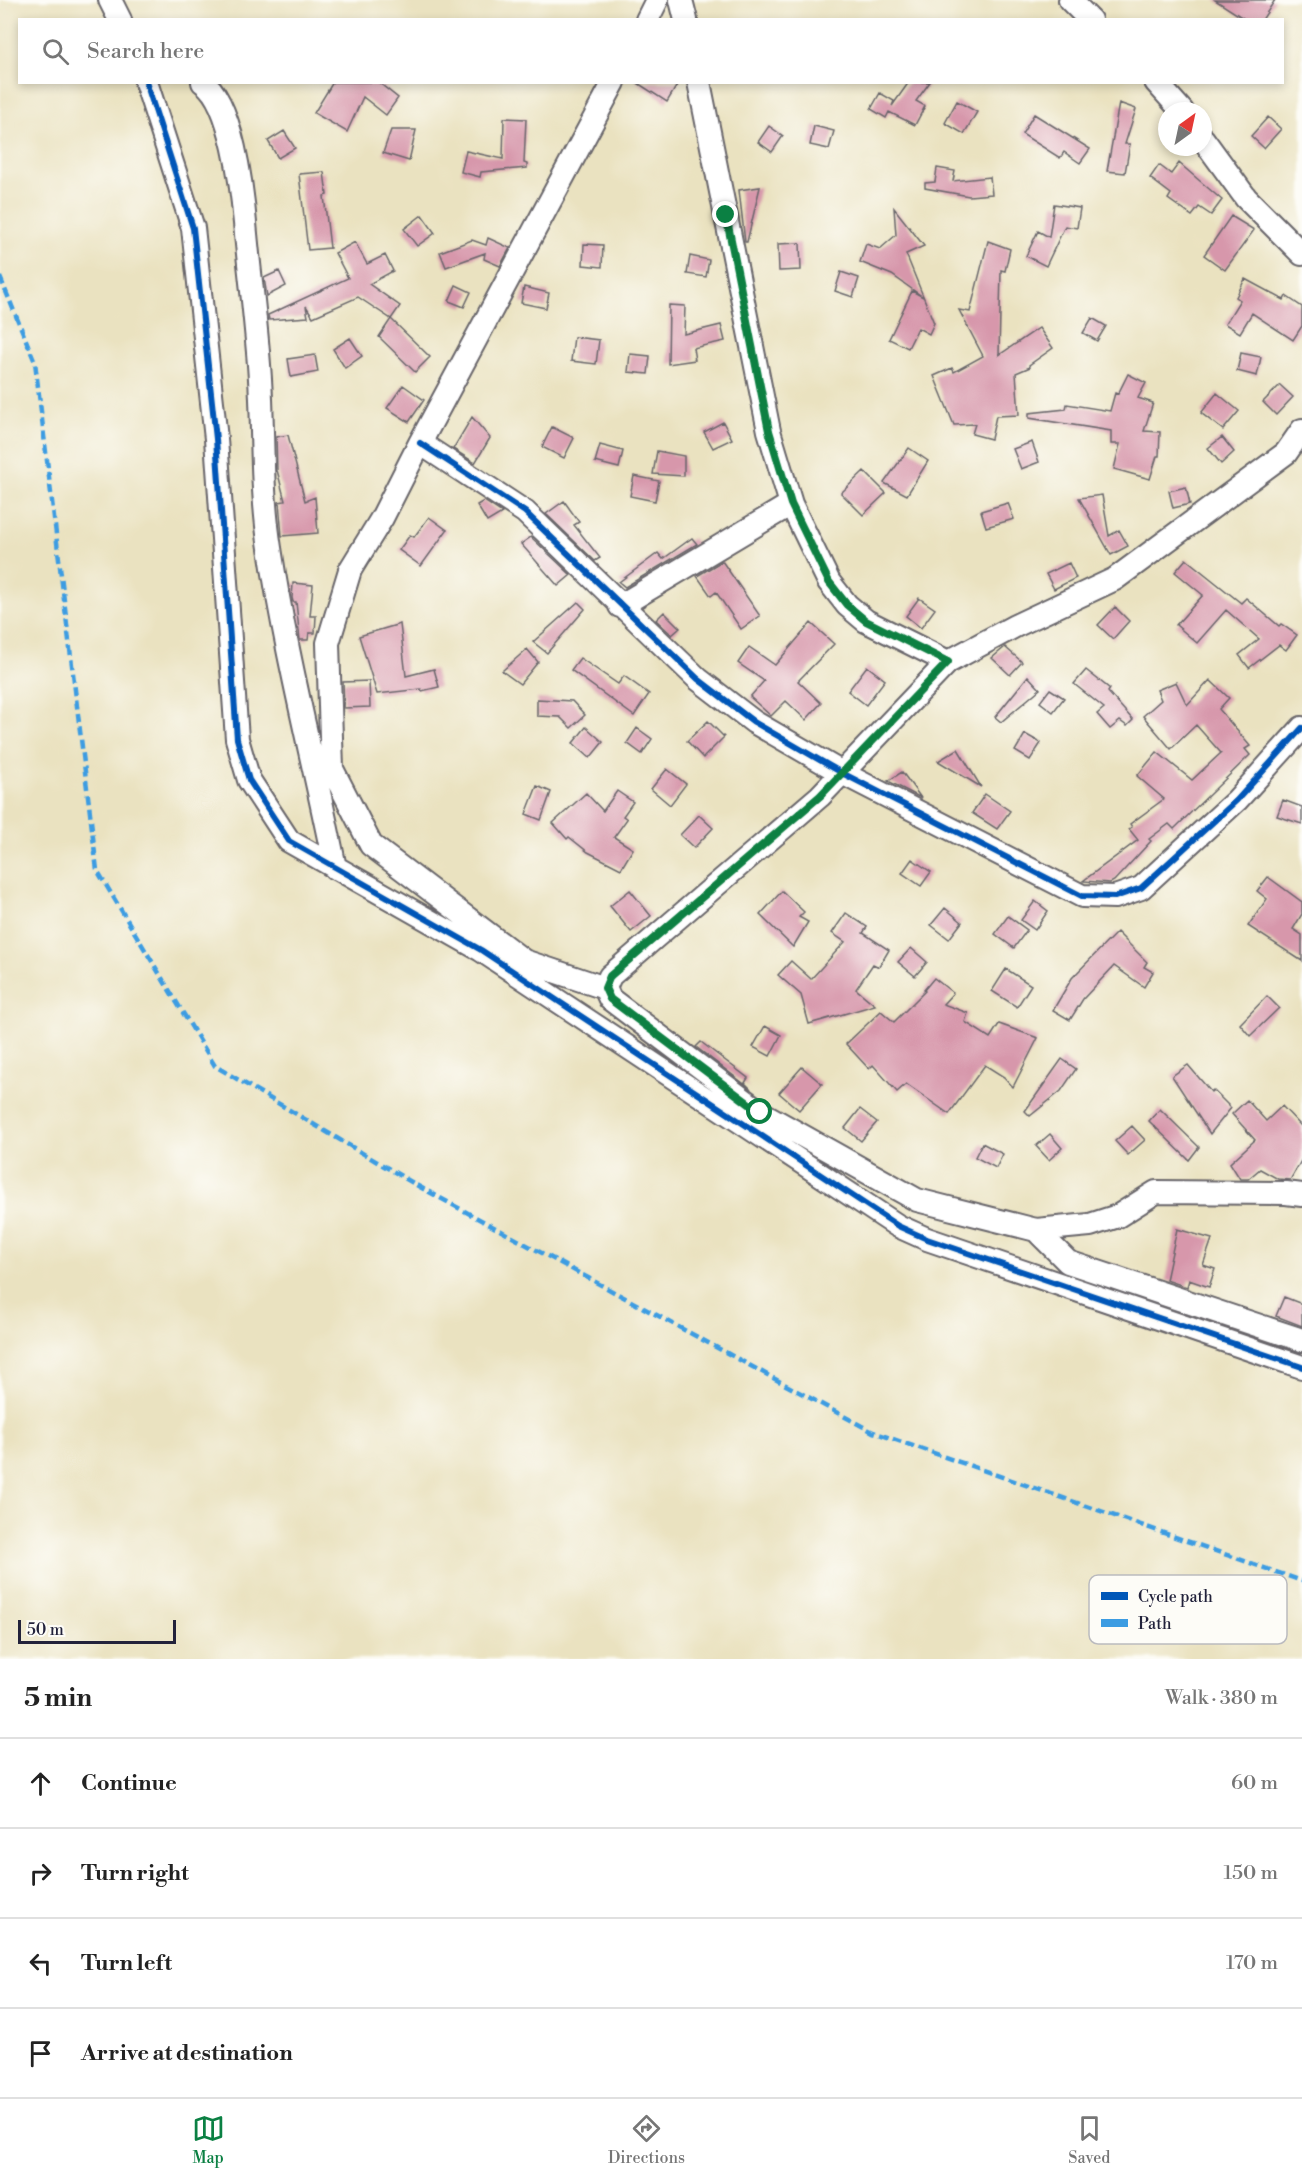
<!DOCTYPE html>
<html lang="en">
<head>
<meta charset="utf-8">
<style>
	:root { --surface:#fff; --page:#f6f6f6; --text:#222; --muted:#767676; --line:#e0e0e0; --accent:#0b8043 }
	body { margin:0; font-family:"Libre Bodoni",serif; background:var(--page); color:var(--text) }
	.compass { position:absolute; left:1158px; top:102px; width:54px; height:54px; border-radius:50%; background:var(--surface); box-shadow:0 3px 9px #0003; rotate:33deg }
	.scale { position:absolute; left:18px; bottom:15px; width:158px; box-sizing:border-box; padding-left:6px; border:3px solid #22223b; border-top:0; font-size:16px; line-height:21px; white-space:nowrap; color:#22223b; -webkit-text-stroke:4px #fdfcf7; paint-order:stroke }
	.stop { position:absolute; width:18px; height:18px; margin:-14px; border:4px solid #0b8043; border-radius:50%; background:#fff }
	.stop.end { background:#0b8043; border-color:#fff; box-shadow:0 2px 6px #0008 }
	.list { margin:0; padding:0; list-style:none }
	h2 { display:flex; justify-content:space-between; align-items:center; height:78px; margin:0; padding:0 24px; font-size:26px }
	h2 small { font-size:20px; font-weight:400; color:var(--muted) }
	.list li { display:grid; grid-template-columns:39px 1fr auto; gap:18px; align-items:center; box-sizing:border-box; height:90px; padding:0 24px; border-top:2px solid var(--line) }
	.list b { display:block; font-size:22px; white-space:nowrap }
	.list em { font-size:20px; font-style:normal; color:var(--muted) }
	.icon { flex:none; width:33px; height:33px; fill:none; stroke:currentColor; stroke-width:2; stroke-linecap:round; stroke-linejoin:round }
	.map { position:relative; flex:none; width:1302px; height:1659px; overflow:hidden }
	.search { position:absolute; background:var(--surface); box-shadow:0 3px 9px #0003; left:18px; right:18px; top:18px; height:66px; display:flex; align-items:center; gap:15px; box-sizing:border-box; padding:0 21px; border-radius:0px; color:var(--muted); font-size:22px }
	.sheet { height:438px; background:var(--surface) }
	nav { display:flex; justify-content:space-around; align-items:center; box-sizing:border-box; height:84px; border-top:2px solid var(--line); background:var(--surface); font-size:16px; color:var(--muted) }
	nav a { display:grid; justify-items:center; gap:3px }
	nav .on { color:var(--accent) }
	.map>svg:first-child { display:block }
</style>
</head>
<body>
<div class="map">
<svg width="1302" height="1659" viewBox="0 0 1302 1659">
	<rect width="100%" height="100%" fill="#fdfcf7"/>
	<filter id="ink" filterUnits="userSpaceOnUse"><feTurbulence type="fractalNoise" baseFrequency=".0167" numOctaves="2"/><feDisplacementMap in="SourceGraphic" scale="12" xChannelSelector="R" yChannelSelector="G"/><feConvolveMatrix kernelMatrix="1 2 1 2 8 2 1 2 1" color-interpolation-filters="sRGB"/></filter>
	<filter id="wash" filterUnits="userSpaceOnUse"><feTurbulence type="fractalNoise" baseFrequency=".008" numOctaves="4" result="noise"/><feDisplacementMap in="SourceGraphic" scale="24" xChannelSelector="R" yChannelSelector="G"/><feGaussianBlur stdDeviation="1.35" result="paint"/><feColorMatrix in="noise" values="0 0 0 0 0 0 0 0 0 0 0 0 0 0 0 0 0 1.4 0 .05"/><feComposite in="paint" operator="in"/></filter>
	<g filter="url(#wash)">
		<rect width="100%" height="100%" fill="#eae2c0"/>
		<g id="blocks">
			<path fill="#d797ab" d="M 1215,0 L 1275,0 L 1262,20 L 1246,20 Z
				M 333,82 L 378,82 L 398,98 L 386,115 L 363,97 L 347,132 L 314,113 Z
				M 636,82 L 679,82 L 667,102 Z
				M 909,82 L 930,82 L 916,101 L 925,106 L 915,125 L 889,112 L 886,118 L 871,109 L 880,93 L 894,101 L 892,106 Z
				M 957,101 L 977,112 L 964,134 L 945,123 Z
				M 1119,103 L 1136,109 L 1125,144 L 1130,144 L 1125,173 L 1107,171 Z
				M 1034,114 L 1090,149 L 1080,163 L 1064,152 L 1060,158 L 1022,134 Z
				M 1268,117 L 1281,129 L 1264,148 L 1251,136 Z
				M 504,118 L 526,119 L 524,163 L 527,164 L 527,168 L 481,172 L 480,177 L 461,172 L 466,151 L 503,159 Z
				M 769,126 L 783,136 L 772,152 L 758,142 Z
				M 814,126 L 834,131 L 829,149 L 810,145 Z
				M 391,130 L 416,130 L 409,161 L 383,153 Z
				M 284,131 L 295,148 L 278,158 L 268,141 Z
				M 1179,163 L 1222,200 L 1211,215 L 1199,207 L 1192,216 L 1168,199 L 1171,194 L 1150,178 L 1159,165 L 1171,174 Z
				M 937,168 L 955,171 L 953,181 L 990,177 L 992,194 L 969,196 L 925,188 L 925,183 L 935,182 Z
				M 324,172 L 327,195 L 324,196 L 330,248 L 308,250 L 299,174 Z
				M 760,187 L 747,242 L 745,242 L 739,190 Z
				M 1054,204 L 1080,208 L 1077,228 L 1065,226 L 1046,266 L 1026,256 L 1038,231 L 1049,237 Z
				M 894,208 L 924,246 L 906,254 L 934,323 L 929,334 L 918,328 L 908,348 L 889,339 L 912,291 L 923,297 L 892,275 L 860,262 L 866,244 L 880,249 L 896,235 Z
				M 422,215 L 435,233 L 417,246 L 404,229 Z
				M 1231,216 L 1254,230 L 1225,270 L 1204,255 Z
				M 488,238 L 510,248 L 500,266 L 484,259 L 485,253 L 446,267 L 440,252 L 472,240 L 486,245 Z
				M 988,241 L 1010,249 L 1005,271 L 1001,270 L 999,355 L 1039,328 L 1053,348 L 1029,365 L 1030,367 L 1016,373 L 1019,415 L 996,416 L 991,439 L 972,434 L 975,424 L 954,425 L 934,376 L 952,368 L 954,372 L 983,356 L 959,310 L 970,312 Z
				M 355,242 L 367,264 L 385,255 L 393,271 L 369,284 L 400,306 L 391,319 L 430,357 L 415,372 L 379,337 L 391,319 L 358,297 L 313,317 L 306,306 L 308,317 L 269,320 L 268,315 L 348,278 L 335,253 Z
				M 800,243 L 801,270 L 779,271 L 778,244 Z
				M 584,244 L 603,245 L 602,267 L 583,265 Z
				M 690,256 L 709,260 L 706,277 L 687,274 Z
				M 279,271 L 286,286 L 267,296 L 264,278 Z
				M 841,272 L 859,278 L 853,297 L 835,291 Z
				M 1245,279 L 1284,300 L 1286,296 L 1302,307 L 1302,326 L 1293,340 L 1252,313 L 1240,333 L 1225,324 L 1240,300 L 1236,297 Z
				M 456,285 L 471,292 L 464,307 L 449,301 Z
				M 524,287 L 549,293 L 546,308 L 521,303 Z
				M 669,305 L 685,306 L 684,334 L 721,325 L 725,341 L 693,348 L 695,360 L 668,364 Z
				M 1092,318 L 1106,326 L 1097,341 L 1083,333 Z
				M 574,337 L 599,340 L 596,364 L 571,361 Z
				M 350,338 L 362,356 L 345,368 L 333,349 Z
				M 1241,353 L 1261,357 L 1257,376 L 1237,371 Z
				M 630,354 L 650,356 L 648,374 L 628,372 Z
				M 315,355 L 318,372 L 291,377 L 288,359 Z
				M 1128,374 L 1146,383 L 1138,398 L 1153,403 L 1144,431 L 1160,432 L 1159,456 L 1157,456 L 1150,479 L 1114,469 L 1120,444 L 1111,444 L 1111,431 L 1029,418 L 1029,413 L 1066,409 L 1067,404 L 1110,411 L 1115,393 L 1118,394 Z
				M 403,385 L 424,400 L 409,422 L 387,408 Z
				M 1280,385 L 1293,397 L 1276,415 L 1263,402 Z
				M 1217,393 L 1239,411 L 1223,430 L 1201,413 Z
				M 472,417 L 490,438 L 475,463 L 453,449 Z
				M 723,422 L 732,439 L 713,448 L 704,432 Z
				M 552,427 L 574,438 L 564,458 L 542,447 Z
				M 288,435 L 305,501 L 315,497 L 318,533 L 282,536 L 279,502 L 285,501 L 277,470 L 276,437 Z
				M 1222,437 L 1234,452 L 1221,464 L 1208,448 Z
				M 1032,442 L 1039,462 L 1021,469 L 1013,449 Z
				M 600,445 L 623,451 L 619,468 L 595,462 Z
				M 909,448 L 928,461 L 907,495 L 884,483 Z
				M 657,451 L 684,456 L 684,476 L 653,474 Z
				M 864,471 L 886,493 L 863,515 L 841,493 Z
				M 634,476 L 659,481 L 655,501 L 630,496 Z
				M 1186,487 L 1190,504 L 1173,508 L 1169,491 Z
				M 1102,495 L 1109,536 L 1119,530 L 1128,546 L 1111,555 L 1079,498 Z
				M 484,501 L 502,513 L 487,522 L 477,505 Z
				M 564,501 L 579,522 L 574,525 L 600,558 L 595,561 L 546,514 Z
				M 1008,503 L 1014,519 L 986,527 L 981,511 Z
				M 429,517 L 447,530 L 421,566 L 399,550 L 410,535 L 414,537 Z
				M 531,537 L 571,575 L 558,586 L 521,544 Z
				M 692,538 L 697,544 L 625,587 L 619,582 L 658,553 L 663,559 Z
				M 1186,559 L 1241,603 L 1246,598 L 1279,626 L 1281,624 L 1297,635 L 1286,650 L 1279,645 L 1249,668 L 1239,655 L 1259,639 L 1226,610 L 1197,643 L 1176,625 L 1203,595 L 1175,572 Z
				M 722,561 L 760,616 L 741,629 L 716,592 L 711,596 L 697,576 Z
				M 1069,563 L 1076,578 L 1054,589 L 1046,574 Z
				M 293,583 L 313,585 L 310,616 L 316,616 L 315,633 L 309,633 L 308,640 L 300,640 L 296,602 L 293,602 L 292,598 Z
				M 919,598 L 935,609 L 921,628 L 906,616 Z
				M 578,602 L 585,609 L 547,653 L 533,642 Z
				M 1115,607 L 1129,621 L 1113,639 L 1098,625 Z
				M 664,612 L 680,628 L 672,635 L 656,620 Z
				M 811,623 L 834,644 L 798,681 L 821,703 L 806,720 L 786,701 L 771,716 L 750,697 L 764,681 L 738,663 L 749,647 L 775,665 Z
				M 400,624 L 406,676 L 434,669 L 439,687 L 422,691 L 421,689 L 377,694 L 359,636 Z
				M 1005,647 L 1022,662 L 1010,675 L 992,658 Z
				M 527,649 L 538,662 L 520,684 L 502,671 Z
				M 580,658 L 618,684 L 624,676 L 649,694 L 634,716 L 571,670 Z
				M 867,666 L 885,680 L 866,705 L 848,691 Z
				M 1086,670 L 1110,689 L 1108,692 L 1133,720 L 1127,726 L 1120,721 L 1110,729 L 1097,714 L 1104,708 L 1074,684 Z
				M 1028,676 L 1040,689 L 1001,722 L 995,717 Z
				M 1210,680 L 1229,698 L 1219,709 L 1250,746 L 1245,749 L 1250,755 L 1174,829 L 1169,824 L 1149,839 L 1151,841 L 1114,881 L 1110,883 L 1083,881 L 1138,840 L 1129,829 L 1132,827 L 1130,824 L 1164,799 L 1137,776 L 1157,752 L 1192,780 L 1221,753 L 1196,725 L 1171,749 L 1143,716 L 1161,700 L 1157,690 L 1176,682 L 1187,705 Z
				M 369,681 L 370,707 L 344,708 L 343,682 Z
				M 1050,689 L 1064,698 L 1053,712 L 1040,702 Z
				M 537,699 L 572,701 L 585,715 L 571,728 L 560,717 L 537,716 Z
				M 708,721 L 724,737 L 703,758 L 687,741 Z
				M 586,727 L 603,742 L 590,758 L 573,743 Z
				M 637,728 L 652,739 L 642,754 L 627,743 Z
				M 1025,734 L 1041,743 L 1030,760 L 1015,751 Z
				M 958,749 L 981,787 L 938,761 Z
				M 667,769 L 686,784 L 670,805 L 651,789 Z
				M 902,772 L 921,798 L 888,781 Z
				M 537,786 L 551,792 L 541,820 L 526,814 Z
				M 617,791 L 633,802 L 623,816 L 627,819 L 614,837 L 633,849 L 621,869 L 588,852 L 569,837 L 567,839 L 553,823 L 586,793 L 603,811 Z
				M 985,794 L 1010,811 L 997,829 L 972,813 Z
				M 1283,800 L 1302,807 L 1302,824 L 1277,816 Z
				M 699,815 L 713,828 L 694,848 L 680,835 Z
				M 912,859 L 931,872 L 921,886 L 902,873 Z
				M 1268,877 L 1302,902 L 1302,914 L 1293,929 L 1302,935 L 1302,961 L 1248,926 L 1267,899 L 1257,891 Z
				M 630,890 L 651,916 L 631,932 L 610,906 Z
				M 782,891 L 804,912 L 799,917 L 808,922 L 793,947 L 760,915 Z
				M 1035,901 L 1048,911 L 1035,930 L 1021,920 Z
				M 945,908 L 962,922 L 949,939 L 931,925 Z
				M 846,913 L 867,927 L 863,933 L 889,950 L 879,967 L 873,964 L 856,989 L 875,1005 L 809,1024 L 801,995 L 778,975 L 791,961 L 811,979 L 845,942 L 832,933 Z
				M 1008,916 L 1027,930 L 1014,948 L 995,934 Z
				M 1117,932 L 1147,962 L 1144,967 L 1153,972 L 1144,987 L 1114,966 L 1083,999 L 1070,1020 L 1053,1010 L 1072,978 Z
				M 911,948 L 927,962 L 915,976 L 898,962 Z
				M 1006,969 L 1031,985 L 1017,1007 L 992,991 Z
				M 934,978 L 953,993 L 943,1004 L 968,1013 L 965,1022 L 990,1038 L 999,1024 L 1038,1038 L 1013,1087 L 1004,1077 L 985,1065 L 949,1114 L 906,1084 L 897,1092 L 873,1065 L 869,1069 L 846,1044 L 881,1011 L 894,1022 L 925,991 L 924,990 Z
				M 1267,996 L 1279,1008 L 1250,1036 L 1240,1024 Z
				M 765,1026 L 781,1035 L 770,1056 L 753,1047 Z
				M 701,1042 L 748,1078 L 745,1083 L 751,1089 L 696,1047 Z
				M 1062,1059 L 1076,1069 L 1061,1091 L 1030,1116 L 1025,1111 Z
				M 1188,1065 L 1211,1092 L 1213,1090 L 1231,1108 L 1210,1134 L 1172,1076 Z
				M 802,1067 L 822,1084 L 799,1110 L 779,1093 Z
				M 1247,1100 L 1266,1121 L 1282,1106 L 1302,1127 L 1302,1159 L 1290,1180 L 1278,1179 L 1260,1169 L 1248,1179 L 1240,1179 L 1230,1163 L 1255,1140 L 1232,1114 Z
				M 860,1109 L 877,1122 L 861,1141 L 845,1128 Z
				M 1160,1109 L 1199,1147 L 1189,1160 L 1149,1121 Z
				M 1132,1126 L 1145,1140 L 1128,1155 L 1115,1141 Z
				M 1050,1134 L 1062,1148 L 1049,1160 L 1036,1146 Z
				M 982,1143 L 1003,1154 L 996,1168 L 975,1157 Z
				M 1177,1229 L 1212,1239 L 1203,1265 L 1215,1269 L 1209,1287 L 1189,1280 L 1187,1287 L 1166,1280 Z
				M 1284,1297 L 1302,1304 L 1302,1326 L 1276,1316 Z"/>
		</g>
	</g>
	<g filter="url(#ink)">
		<use href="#blocks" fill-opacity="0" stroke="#68656a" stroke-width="1.5"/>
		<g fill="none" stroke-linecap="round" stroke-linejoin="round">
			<defs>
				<path id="minor" d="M 110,0 L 120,20
					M 681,0 L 686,20
					M 1070,0 L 1090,20
					M 647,20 L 657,0
					M 146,82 L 193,228 L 216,439 L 237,739 L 249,780 L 289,841 L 481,950 L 898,1226 L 927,1239 L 1302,1367
					M 203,82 C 232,102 242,189 245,223 C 250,281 259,340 261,399 C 263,449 262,498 270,548 C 286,656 314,762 335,868
					M 699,82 L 769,431 L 791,504 L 829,582 L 847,605 L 866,621 L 948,662
					M 1156,82 L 1182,111
					M 1203,139 L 1246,198 L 1302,254
					M 1302,430 L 1286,453 L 1115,579 L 1015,626 L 948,662 L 820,796 L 610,976 L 605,988 L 610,999 L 760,1112 L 917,1200 L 1036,1230 L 1090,1225 L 1118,1216 L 1156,1192 L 1286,1193 L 1302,1195
					M 420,443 L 525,512 L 698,679 L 754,722 L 842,773 L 1082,896 L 1115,897 L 1141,888 L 1237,800 L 1302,728
					M 620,606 L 791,504
					M 605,988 L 524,961 L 371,845 L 332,769 L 328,643 L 350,570 L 382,518 L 420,443 L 614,82
					M 1036,1230 L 1068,1262 L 1302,1340"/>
			</defs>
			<use href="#minor" stroke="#68656a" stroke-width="26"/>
			<use href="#minor" stroke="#fff" stroke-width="22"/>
			<path stroke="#3c9ce2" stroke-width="4.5" stroke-dasharray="9 4.5" stroke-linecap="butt" d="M 0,277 L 35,362 L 97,870 L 215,1066 L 418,1186 L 873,1432 L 1302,1581"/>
			<defs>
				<path id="cycleway" d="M 146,82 L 193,228 L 216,439 L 237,739 L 249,780 L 289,841 L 481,950 L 898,1226 L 927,1239 L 1302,1367
					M 420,443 L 525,512 L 698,679 L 754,722 L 842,773 L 1082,896 L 1115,897 L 1141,888 L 1237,800 L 1302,728"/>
			</defs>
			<use href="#cycleway" stroke="#fdfcf7" stroke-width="10"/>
			<use href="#cycleway" stroke="#0057b8" stroke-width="6"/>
		</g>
	</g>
	<g fill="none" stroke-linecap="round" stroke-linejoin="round" filter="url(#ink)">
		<path stroke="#0b8043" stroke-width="8" d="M 726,215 L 769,431 L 791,504 L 829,582 L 847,605 L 866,621 L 948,662 L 820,796 L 610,976 L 605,988 L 610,999 L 760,1112"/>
	</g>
	<rect x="1089" y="1575" width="198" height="69" rx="9" fill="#fdfcf7" stroke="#bbbbbf" stroke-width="1.5"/>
	<rect x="1101" y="1592" width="27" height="8" fill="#0057b8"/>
	<rect x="1101" y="1619" width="27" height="8" fill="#3c9ce2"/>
	<g font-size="16" fill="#22223b">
		<text x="1138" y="1602">Cycle path</text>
		<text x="1138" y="1629">Path</text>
	</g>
</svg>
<svg class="compass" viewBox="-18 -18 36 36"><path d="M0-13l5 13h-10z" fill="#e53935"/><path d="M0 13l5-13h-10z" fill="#767676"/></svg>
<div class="scale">50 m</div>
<div class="stop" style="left:760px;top:1112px"></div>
<div class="stop end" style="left:726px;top:215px"></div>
<div class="search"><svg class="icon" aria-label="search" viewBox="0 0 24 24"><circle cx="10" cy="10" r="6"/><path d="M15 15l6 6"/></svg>Search here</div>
</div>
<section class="sheet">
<h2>5 min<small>Walk · 380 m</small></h2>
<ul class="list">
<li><svg class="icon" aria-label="ahead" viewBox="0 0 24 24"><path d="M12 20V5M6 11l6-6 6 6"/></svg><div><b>Continue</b></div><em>60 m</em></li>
<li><svg class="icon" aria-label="right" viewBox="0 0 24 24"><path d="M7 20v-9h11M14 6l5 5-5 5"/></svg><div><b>Turn right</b></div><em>150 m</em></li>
<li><svg class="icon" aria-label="left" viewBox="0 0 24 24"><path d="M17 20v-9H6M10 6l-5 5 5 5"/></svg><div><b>Turn left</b></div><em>170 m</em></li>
<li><svg class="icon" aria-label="arrive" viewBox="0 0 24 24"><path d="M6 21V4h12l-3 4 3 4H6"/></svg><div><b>Arrive at destination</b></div></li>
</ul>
</section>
<nav>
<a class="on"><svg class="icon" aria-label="map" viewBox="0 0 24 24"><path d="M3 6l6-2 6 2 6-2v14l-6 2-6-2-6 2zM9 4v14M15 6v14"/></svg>Map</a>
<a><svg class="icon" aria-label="directions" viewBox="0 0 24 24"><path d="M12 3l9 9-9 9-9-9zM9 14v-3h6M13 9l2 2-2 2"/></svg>Directions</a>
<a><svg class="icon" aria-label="saved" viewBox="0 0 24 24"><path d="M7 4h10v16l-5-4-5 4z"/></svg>Saved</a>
</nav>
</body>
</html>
